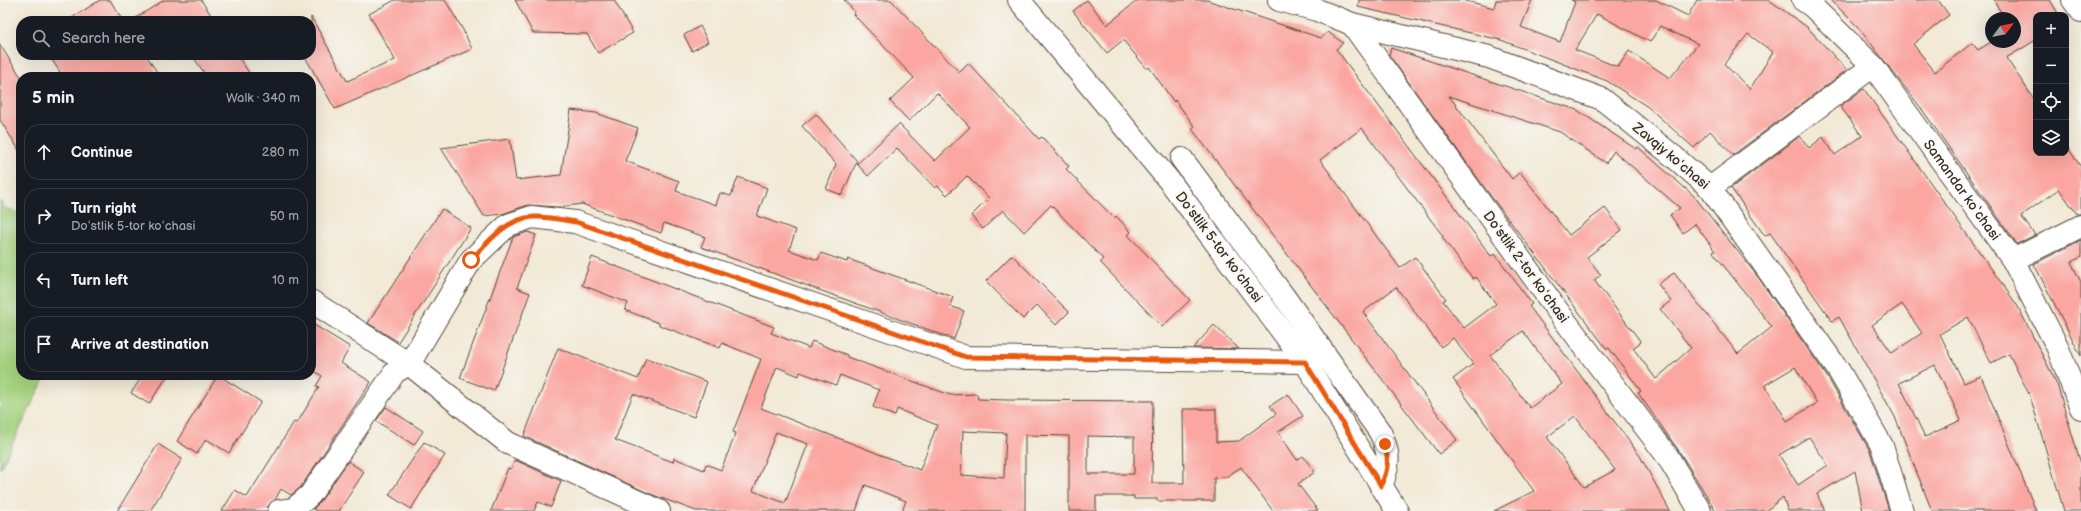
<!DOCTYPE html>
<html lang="en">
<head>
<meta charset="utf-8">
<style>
	:root { --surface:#171b24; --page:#20242c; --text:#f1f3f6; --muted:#9ea1a6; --line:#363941 }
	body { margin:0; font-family:"Balsamiq Sans",sans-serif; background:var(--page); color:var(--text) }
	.controls { position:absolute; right:12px; top:12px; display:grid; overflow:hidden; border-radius:8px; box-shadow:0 4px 16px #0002 }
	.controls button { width:36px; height:36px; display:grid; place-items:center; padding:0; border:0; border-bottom:1px solid var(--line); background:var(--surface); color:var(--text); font:20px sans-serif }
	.compass { position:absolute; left:1985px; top:12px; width:36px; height:36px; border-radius:50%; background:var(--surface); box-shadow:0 4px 16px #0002; rotate:58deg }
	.stop { position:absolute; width:12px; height:12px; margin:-9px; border:3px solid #ea580c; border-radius:50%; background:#fff }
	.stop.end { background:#ea580c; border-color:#fff; box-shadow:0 1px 4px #0008 }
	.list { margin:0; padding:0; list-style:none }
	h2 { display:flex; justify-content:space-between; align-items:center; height:52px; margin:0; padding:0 16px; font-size:17px }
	h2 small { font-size:13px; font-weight:400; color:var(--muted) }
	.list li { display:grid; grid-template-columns:26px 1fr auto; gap:12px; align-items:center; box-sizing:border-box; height:56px; margin:0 8px 8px; padding:0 8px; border:1px solid var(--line); border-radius:16px }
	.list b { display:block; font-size:15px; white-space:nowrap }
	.list p { margin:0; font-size:13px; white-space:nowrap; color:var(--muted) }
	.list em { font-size:13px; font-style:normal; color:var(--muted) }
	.icon { flex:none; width:22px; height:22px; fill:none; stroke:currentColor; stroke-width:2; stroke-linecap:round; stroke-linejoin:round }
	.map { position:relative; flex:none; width:2081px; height:511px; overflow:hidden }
	.search { position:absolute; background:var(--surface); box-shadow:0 4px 16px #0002; left:16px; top:16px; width:300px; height:44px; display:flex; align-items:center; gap:10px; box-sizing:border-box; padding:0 14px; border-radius:16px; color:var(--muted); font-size:15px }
	.panel { position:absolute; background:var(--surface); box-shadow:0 4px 16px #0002; left:16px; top:72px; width:300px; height:308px; border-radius:16px }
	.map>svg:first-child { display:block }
</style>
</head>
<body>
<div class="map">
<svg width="2081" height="511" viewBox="0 0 2081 511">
	<rect width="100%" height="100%" fill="#f6f6f2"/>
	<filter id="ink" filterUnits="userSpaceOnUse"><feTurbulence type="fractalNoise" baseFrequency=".025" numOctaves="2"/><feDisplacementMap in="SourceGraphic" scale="8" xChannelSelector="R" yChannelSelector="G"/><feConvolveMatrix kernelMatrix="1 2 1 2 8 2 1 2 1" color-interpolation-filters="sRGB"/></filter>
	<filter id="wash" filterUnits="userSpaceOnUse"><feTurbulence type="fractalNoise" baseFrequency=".012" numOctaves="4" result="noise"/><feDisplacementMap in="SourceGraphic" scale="16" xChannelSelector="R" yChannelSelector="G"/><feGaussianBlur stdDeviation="0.9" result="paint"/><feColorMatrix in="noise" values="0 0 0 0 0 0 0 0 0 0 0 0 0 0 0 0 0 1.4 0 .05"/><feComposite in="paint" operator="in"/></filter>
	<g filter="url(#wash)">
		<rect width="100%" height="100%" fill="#f2e9d6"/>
		<path fill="#a5d27f" stroke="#707e4e" d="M 0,200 L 5,208 L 21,214 L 21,375 L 46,375 L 0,469 Z"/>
		<g id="blocks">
			<path fill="#fba6a0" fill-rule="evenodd" d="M 100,0 L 110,0 L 123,21 L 67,21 Z
				M 164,0 L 201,0 L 215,21 L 131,21 Z
				M 395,0 L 445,0 L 463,30 L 472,49 L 335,109 L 304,55 L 311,55 L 311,17 L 347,81 L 395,60 L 369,14 Z
				M 515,0 L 614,0 L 633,33 L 598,53 L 587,34 L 533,33 Z
				M 844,0 L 891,0 L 959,72 L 968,63 L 1039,139 L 1042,137 L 1069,166 L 1066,169 L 1114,218 L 1116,216 L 1131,232 L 1128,235 L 1190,300 L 1162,327 L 1100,262 L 1103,259 L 1051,205 L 1024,232 L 1003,210 L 983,229 L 971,216 L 989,198 L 967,176 L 947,195 L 938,186 L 935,188 L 897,148 L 868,176 L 857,164 L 899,124 L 935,161 L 970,127 L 937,93 L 909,121 L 890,101 L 914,78 L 853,14 L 855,12 Z
				M 1087,0 L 1107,25 L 1138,0 L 1207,0 L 1321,38 L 1328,32 L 1343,43 L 1336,49 L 1491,256 L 1495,254 L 1532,304 L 1529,306 L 1640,456 L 1670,511 L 1494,511 L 1534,491 L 1453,379 L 1473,364 L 1453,338 L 1441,347 L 1396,287 L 1363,312 L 1457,440 L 1439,454 L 1192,129 L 1195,127 L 1175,100 L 1174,102 L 1149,67 L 1147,69 L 1123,40 L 1107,53 L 1073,11 ZM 1362,128 L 1443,236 L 1442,237 L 1473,279 L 1476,277 L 1496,304 L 1464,328 L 1443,301 L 1446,299 L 1415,257 L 1400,268 L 1320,160 ZM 1523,331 L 1562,384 L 1530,408 L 1490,355 ZM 1575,416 L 1615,470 L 1584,487 L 1547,437 Z
				M 1359,0 L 1462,0 L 1494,8 L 1496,0 L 1532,0 L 1521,27 L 1560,42 L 1575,2 L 1571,0 L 1656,0 L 1688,16 L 1697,0 L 1769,0 L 1807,27 L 1847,70 L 1733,155 L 1710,131 L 1694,148 L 1648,107 L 1607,81 L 1501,40 L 1358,7 ZM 1597,14 L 1650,42 L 1660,26 L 1698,44 L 1670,78 L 1629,51 L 1618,67 L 1575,50 ZM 1748,34 L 1773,52 L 1750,89 L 1724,64 Z
				M 1831,0 L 1938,0 L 1949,15 L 1913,44 L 1935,72 L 1972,43 L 1978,50 L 1991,42 L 2018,42 L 2015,36 L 2015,18 L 2004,18 L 1994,0 L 2050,0 L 2059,15 L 2036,15 L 2036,40 L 2006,58 L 2036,102 L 2036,153 L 2066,153 L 2066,145 L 2081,167 L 2081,214 L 2077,214 L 2059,189 L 2021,216 L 2035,235 L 2017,244 L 1921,108 L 1858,27 Z
				M 700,26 L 708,42 L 692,51 L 684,35 Z
				M 0,45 L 21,77 L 21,153 L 0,120 Z
				M 1391,48 L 1577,110 L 1636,149 L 1638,147 L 1694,196 L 1758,277 L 1828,378 L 1870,451 L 1889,511 L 1863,511 L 1855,471 L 1817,494 L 1825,511 L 1788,511 L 1783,497 L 1766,511 L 1716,511 L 1679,451 L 1638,393 L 1641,391 L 1609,348 L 1607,349 L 1490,195 L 1389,55 ZM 1449,96 L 1560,132 L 1606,163 L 1614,151 L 1680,208 L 1670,215 L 1683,233 L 1695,224 L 1715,251 L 1713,252 L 1772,327 L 1738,354 L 1674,273 L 1658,284 L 1671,301 L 1660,309 L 1691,348 L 1656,379 L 1633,348 L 1641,342 L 1594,280 L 1601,275 L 1587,257 L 1622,230 L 1605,208 L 1569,235 L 1520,172 L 1512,179 ZM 1795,367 L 1817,403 L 1787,421 L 1765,385 ZM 1809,437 L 1828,465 L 1798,485 L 1779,455 Z
				M 49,55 L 146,55 L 160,77 L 63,77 Z
				M 192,55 L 237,55 L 252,77 L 207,77 Z
				M 1864,89 L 2017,305 L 2057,384 L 2081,464 L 2081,511 L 2064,511 L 2030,396 L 2009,354 L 1991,363 L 1968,317 L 1940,334 L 1964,383 L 1981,376 L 2036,511 L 1932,511 L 1895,417 L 1839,317 L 1832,321 L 1770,233 L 1765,236 L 1731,188 L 1800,136 L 1809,148 L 1823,137 L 1835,155 L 1862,136 L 1840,106 ZM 1902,304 L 1922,333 L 1892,353 L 1872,325 ZM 1935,365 L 1961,420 L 1925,437 L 1899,383 Z
				M 571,110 L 596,113 L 638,128 L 625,161 L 679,181 L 676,191 L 716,205 L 720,193 L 731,196 L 738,177 L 767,188 L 757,216 L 796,230 L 789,250 L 818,260 L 821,253 L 847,262 L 848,259 L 953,297 L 950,306 L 964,311 L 954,339 L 701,247 L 705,237 L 664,223 L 661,233 L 582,204 L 558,207 L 528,205 L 502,214 L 484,216 L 441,148 L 510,139 L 516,180 L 561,175 Z
				M 816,114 L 857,161 L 842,195 L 826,189 L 836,164 L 802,126 Z
				M 442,209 L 471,228 L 398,342 L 368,323 Z
				M 528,232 L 536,235 L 517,288 L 530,293 L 494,391 L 460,378 L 513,237 Z
				M 2081,240 L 2081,257 L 2071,262 L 2081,282 L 2081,356 L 2034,264 Z
				M 1012,255 L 1069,312 L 1056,325 L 1037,305 L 1023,319 L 986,281 Z
				M 592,257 L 774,327 L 771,333 L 809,348 L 812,341 L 847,355 L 847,357 L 950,395 L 977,394 L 978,399 L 1006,400 L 1153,401 L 1152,483 L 1184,483 L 1183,409 L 1216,409 L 1216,442 L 1239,441 L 1276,414 L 1270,406 L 1288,394 L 1303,416 L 1278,432 L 1297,460 L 1303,456 L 1315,472 L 1298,484 L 1318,511 L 1273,511 L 1241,467 L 1226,477 L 1214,478 L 1214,501 L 1157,501 L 1157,499 L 1134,499 L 1134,496 L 1096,496 L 1096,511 L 1069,511 L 1069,436 L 1025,435 L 1025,511 L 902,511 L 906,501 L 865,485 L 856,511 L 696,511 L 648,493 L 524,436 L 558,348 L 638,379 L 646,358 L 707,382 L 694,417 L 633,394 L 615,440 L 673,462 L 674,458 L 704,470 L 706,464 L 721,470 L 736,433 L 733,432 L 761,359 L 722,343 L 720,348 L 659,325 L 659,323 L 625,310 L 628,303 L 582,285 ZM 777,367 L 799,376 L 800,372 L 836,385 L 840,375 L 879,390 L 873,407 L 895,416 L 897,409 L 937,425 L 920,470 L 761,408 ZM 963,431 L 1006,433 L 1004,478 L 961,475 ZM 776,432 L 808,444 L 785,503 L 753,491 ZM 1088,436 L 1134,437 L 1134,474 L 1088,474 Z
				M 311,323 L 350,347 L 341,363 L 371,382 L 301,487 L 291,495 L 281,489 L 275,500 L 268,506 L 267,511 L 222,511 L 235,490 L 247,497 L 294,422 L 297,423 L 319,387 L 316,386 L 322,376 L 311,369 Z
				M 1214,325 L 1239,349 L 1193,348 Z
				M 143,375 L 168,375 L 149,404 L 131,393 Z
				M 218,375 L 261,402 L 229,453 L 206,439 L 197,454 L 177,441 Z
				M 386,407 L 423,431 L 414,445 L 376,421 Z
				M 424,442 L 445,455 L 411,509 L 389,495 Z
				M 158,444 L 182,459 L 150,511 L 117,511 Z
				M 515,460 L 561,481 L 551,507 L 538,502 L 534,511 L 491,511 L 508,468 L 511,469 Z
				M 348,461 L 364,472 L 339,511 L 317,511 L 313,509 L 320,502 Z"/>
		</g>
	</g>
	<g filter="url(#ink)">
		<use href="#blocks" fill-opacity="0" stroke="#56473a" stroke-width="1"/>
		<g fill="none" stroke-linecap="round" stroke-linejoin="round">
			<defs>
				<g id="street">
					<path d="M 1279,0 L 1317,10 L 1352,24 L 1489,57 L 1602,99 L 1673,156 L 1710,188 L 1839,371 L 1882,446 L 1902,511"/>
					<path id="s1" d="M 1803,0 L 1813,7 L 1873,66 L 2013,260 L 2057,346 L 2081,408"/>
					<path d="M 2073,0 L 2081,11"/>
					<path d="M 1352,24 L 1557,310 L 1668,457 L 1700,511"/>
					<path d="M 1182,159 L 1285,298 L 1380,432 C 1390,453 1390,464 1381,486"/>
					<path d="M 1710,188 L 1873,66"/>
					<path d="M 2013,260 L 2081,226"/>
					<path d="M 311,301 L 409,364 L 508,443 L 659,511"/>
					<path d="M 279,511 L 294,509 L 310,495 L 395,372 L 409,364 L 471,260 L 508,225 L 532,217 L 575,222 L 966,357 L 1305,362"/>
				</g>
				<path id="secondary" d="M 1019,0 L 1171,183 L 1305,362 L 1397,511"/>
			</defs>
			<use href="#street" stroke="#56473a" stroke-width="24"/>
			<use href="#secondary" stroke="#56473a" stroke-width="24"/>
			<use href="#street" stroke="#fff" stroke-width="22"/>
			<use href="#secondary" stroke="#fff" stroke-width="22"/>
		</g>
	</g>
	<g fill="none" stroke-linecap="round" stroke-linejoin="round" filter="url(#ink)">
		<path stroke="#ea580c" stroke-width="5" d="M 471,260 C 487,243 507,218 533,217 C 547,216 562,220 576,222 L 966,357 L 1305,362 L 1381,486 C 1388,469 1389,462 1385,444"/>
	</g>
	<g text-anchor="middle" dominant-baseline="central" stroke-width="4" stroke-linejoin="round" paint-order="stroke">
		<g font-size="14" fill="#3b2a1e" stroke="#f6f6f2">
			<text transform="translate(1671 156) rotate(40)">Zavqiy koʻchasi</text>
			<text stroke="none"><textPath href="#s1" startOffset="249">Samandar ko‘chasi</textPath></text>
			<text transform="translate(1219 247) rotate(53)">Doʻstlik 5-tor koʻchasi</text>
			<text transform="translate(1526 267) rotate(54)">Doʻstlik 2-tor koʻchasi</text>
		</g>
	</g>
</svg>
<div class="controls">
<button>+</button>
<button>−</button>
<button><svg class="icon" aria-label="locate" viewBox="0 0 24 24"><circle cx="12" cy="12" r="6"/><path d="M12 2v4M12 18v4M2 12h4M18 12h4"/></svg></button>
<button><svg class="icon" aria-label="layers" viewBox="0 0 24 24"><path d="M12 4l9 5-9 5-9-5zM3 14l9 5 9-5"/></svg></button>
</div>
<svg class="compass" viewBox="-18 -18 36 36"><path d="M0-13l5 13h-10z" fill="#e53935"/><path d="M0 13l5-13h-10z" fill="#9ea1a6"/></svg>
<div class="stop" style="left:471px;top:260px"></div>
<div class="stop end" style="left:1385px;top:444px"></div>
<div class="search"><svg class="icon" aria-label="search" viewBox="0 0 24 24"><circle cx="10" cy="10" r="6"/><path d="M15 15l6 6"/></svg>Search here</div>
<section class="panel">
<h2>5 min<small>Walk · 340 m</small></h2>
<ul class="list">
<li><svg class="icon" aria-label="ahead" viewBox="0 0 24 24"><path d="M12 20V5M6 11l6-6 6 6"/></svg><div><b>Continue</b></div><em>280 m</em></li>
<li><svg class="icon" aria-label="right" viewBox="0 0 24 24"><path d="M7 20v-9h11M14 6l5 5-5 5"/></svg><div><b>Turn right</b><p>Doʻstlik 5-tor koʻchasi</p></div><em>50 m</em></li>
<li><svg class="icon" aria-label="left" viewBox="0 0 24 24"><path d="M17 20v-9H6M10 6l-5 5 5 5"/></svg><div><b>Turn left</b></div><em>10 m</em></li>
<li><svg class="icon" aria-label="arrive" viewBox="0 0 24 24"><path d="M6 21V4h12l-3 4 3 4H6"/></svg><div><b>Arrive at destination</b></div></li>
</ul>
</section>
</div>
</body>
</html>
